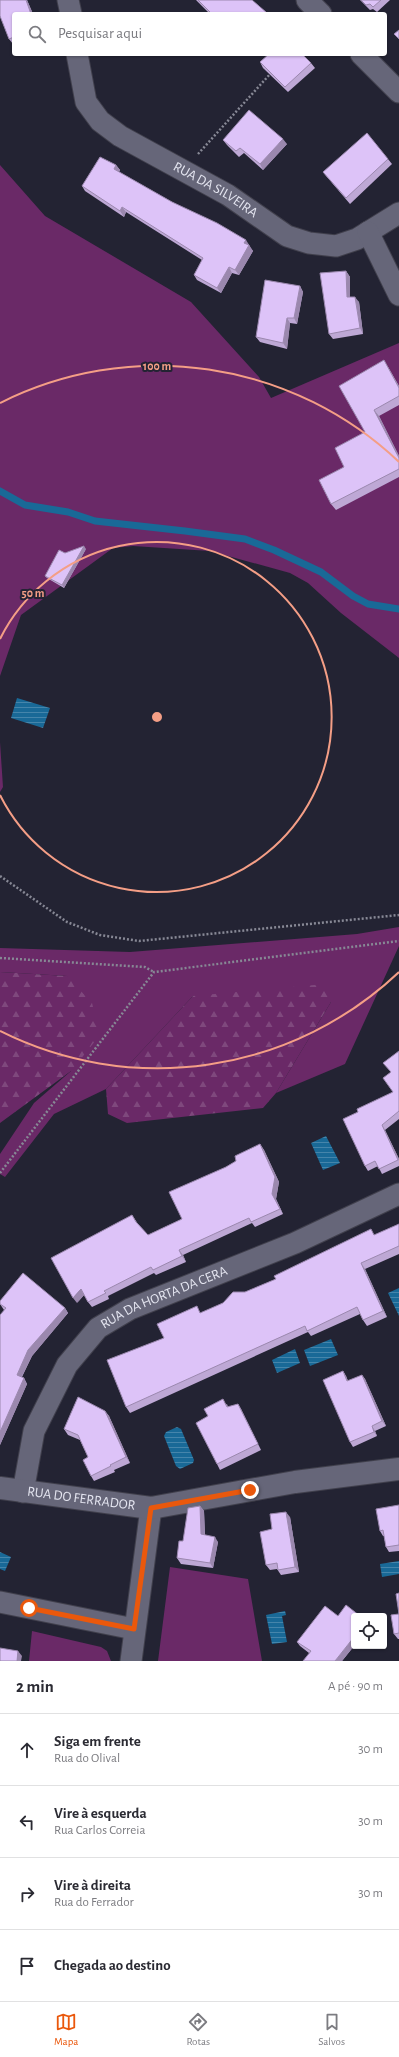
<!DOCTYPE html>
<html lang="pt">
<head>
<meta charset="utf-8">
<style>
	:root { --surface:#fff; --page:#f7f7f7; --text:#2b2b33; --muted:#7c7c81; --line:#e1e1e2; --accent:#ea580c }
	body { margin:0; font-family:"Alegreya Sans",sans-serif; background:var(--page); color:var(--text) }
	.controls { position:absolute; right:12px; bottom:12px; display:grid; overflow:hidden; border-radius:4px; box-shadow:0 1px 3px #0004 }
	.controls button { width:36px; height:36px; display:grid; place-items:center; padding:0; border:0; border-bottom:1px solid var(--line); background:var(--surface); color:var(--text); font:20px sans-serif }
	.stop { position:absolute; width:12px; height:12px; margin:-9px; border:3px solid #ea580c; border-radius:50%; background:#fff }
	.stop.end { background:#ea580c; border-color:#fff; box-shadow:0 1px 4px #0008 }
	.list { margin:0; padding:0; list-style:none }
	h2 { display:flex; justify-content:space-between; align-items:center; height:52px; margin:0; padding:0 16px; font-size:17px }
	h2 small { font-size:13px; font-weight:400; color:var(--muted) }
	.list li { display:grid; grid-template-columns:26px 1fr auto; gap:12px; align-items:center; box-sizing:border-box; height:72px; padding:0 16px; border-top:1px solid var(--line) }
	.list b { display:block; font-size:15px; white-space:nowrap }
	.list p { margin:0; font-size:13px; white-space:nowrap; color:var(--muted) }
	.list em { font-size:13px; font-style:normal; color:var(--muted) }
	.icon { flex:none; width:22px; height:22px; fill:none; stroke:currentColor; stroke-width:2; stroke-linecap:round; stroke-linejoin:round }
	.map { position:relative; flex:none; width:399px; height:1661px; overflow:hidden }
	.search { position:absolute; background:var(--surface); box-shadow:0 1px 3px #0004; left:12px; right:12px; top:12px; height:44px; display:flex; align-items:center; gap:10px; box-sizing:border-box; padding:0 14px; border-radius:4px; color:var(--muted); font-size:15px }
	.sheet { height:340px; background:var(--surface) }
	nav { display:flex; justify-content:space-around; align-items:center; box-sizing:border-box; height:56px; border-top:1px solid var(--line); background:var(--surface); font-size:11px; color:var(--muted) }
	nav a { display:grid; justify-items:center; gap:2px }
	nav .on { color:var(--accent) }
	.map>svg:first-child { display:block }
</style>
</head>
<body>
<div class="map">
<svg width="399" height="1661" viewBox="0 0 399 1661">
	<defs>
		<pattern id="forest-firs" width="22" height="20" patternUnits="userSpaceOnUse"><rect width="22" height="20" fill="#6a2967"/><path d="M5 1l3.5 6h-7zM16 11l3.5 6h-7z" fill="#7f487d"/></pattern>
		<pattern id="water-rules" width="6" height="5" patternUnits="userSpaceOnUse"><rect width="6" height="5" fill="#196997"/><path d="M0 2.5h6" fill="none" stroke="#4585ab"/></pattern>
	</defs>
	<rect width="100%" height="100%" fill="#232333"/>
	<path fill="#6a2967" d="M 0,165 L 45,216 L 191,302 L 259,377 L 271,398 L 399,343 L 399,658 L 341,613 L 308,583 L 290,573 L 210,551 L 133,546 L 113,548 L 21,615 L 0,676 Z
		M 0,742 L 3,787 L 0,792 Z
		M 399,927 L 399,946 L 345,1064 L 276,1093 L 331,1002 L 193,996 L 106,1089 L 54,1114 L 5,1177 L 0,1174 L 0,1154 L 34,1103 L 71,1071 L 67,976 L 0,972 L 0,948 L 130,952 L 357,934 Z
		M 170,1567 L 248,1579 L 262,1661 L 158,1661 Z
		M 32,1631 L 101,1647 L 107,1651 L 111,1661 L 29,1661 Z"/>
	<path fill="url(#forest-firs)" d="M 0,972 L 67,976 L 92,1003 L 100,1035 L 71,1071 L 0,1123 Z
		M 325,984 L 331,1002 L 276,1093 L 263,1108 L 127,1123 L 108,1114 L 106,1089 L 193,996 Z"/>
	<path fill="url(#water-rules)" d="M 17,698 L 50,708 L 43,728 L 11,718 Z
		M 326,1136 L 340,1163 L 323,1170 L 311,1143 Z
		M 399,1288 L 399,1316 L 388,1293 Z
		M 331,1339 L 338,1355 L 310,1366 L 304,1350 Z
		M 295,1349 L 300,1363 L 277,1373 L 272,1360 Z
		M 177,1427 L 181,1429 L 194,1460 L 193,1463 L 180,1469 L 176,1466 L 164,1436 L 166,1432 Z
		M 0,1552 L 11,1557 L 5,1571 L 0,1569 Z
		M 399,1561 L 399,1574 L 382,1577 L 380,1564 Z
		M 285,1611 L 286,1615 L 282,1616 L 287,1642 L 272,1644 L 266,1615 Z"/>
	<g fill="none" stroke-linecap="round" stroke-linejoin="round">
		<path stroke="#196997" stroke-width="7" d="M 0,491 L 25,505 L 68,512 L 95,521 L 185,531 L 245,539 L 274,550 L 321,572 L 353,596 L 368,604 L 399,609"/>
		<defs>
			<g id="minor">
				<path d="M 68,0 L 71,14"/>
				<path d="M 307,0 L 321,14"/>
				<path id="s1" d="M 77,54 L 86,102 L 100,121 L 120,136 L 228,195 L 287,236 L 309,243 L 336,246 L 357,239 L 399,213"/>
				<path d="M 361,54 L 399,92"/>
				<path d="M 368,232 L 399,295"/>
				<path id="s2" d="M 23,1492 L 34,1431 L 67,1365 L 98,1328 L 130,1309 L 295,1243 L 399,1194"/>
				<path d="M 0,1602 L 134,1629"/>
				<path d="M 131,1661 L 151,1508"/>
			</g>
			<g id="tertiary">
				<path id="s3" d="M 0,1488 L 151,1508 L 295,1482 L 399,1469"/>
			</g>
		</defs>
		<use href="#minor" stroke="#41404d" stroke-width="23"/>
		<use href="#tertiary" stroke="#41404d" stroke-width="24"/>
		<path stroke="#878895" stroke-width="2.5" stroke-dasharray="2 2" stroke-linecap="butt" d="M 198,154 L 271,73
			M 0,876 L 67,922 L 100,935 L 139,941 L 399,915
			M 0,958 L 145,967 L 154,972
			M 0,1173 L 154,972 L 399,941"/>
		<use href="#minor" stroke="#666679" stroke-width="21"/>
		<use href="#tertiary" stroke="#666679" stroke-width="22"/>
	</g>
	<path fill="#bea8d5" d="M 0,0 L 27,0 L 33,14 L 14,14 L 14,43 L 13,44 L 9,39 Z
		M 196,0 L 252,0 L 268,14 L 210,14 Z
		M 360,0 L 390,0 L 377,12 L 373,9 L 370,10 Z
		M 260,62 L 311,63 L 315,68 L 288,92 L 263,68 Z
		M 223,140 L 287,144 L 263,170 L 244,153 L 239,157 L 227,145 Z
		M 388,159 L 392,164 L 350,204 L 327,177 L 323,172 Z
		M 116,165 L 120,170 L 119,172 L 250,246 L 249,246 L 253,251 L 239,275 L 232,273 L 221,293 L 197,280 L 194,275 L 202,260 L 126,212 L 124,217 L 85,191 L 82,186 Z
		M 346,271 L 350,277 L 350,297 L 359,302 L 363,334 L 333,339 L 329,334 Z
		M 300,286 L 303,292 L 297,324 L 290,323 L 287,349 L 260,342 L 256,337 Z
		M 388,367 L 399,386 L 399,405 L 379,416 L 399,456 L 399,477 L 336,510 L 331,504 L 344,467 L 365,432 Z
		M 86,549 L 64,588 L 47,578 L 45,576 Z
		M 399,1051 L 399,1119 L 385,1130 L 399,1159 L 399,1166 L 382,1174 L 378,1166 L 368,1171 L 365,1166 L 358,1112 L 393,1092 L 390,1073 Z
		M 260,1144 L 264,1150 L 279,1182 L 276,1199 L 283,1214 L 255,1227 L 252,1223 L 183,1255 L 186,1262 L 156,1275 L 154,1273 L 108,1296 L 109,1299 L 92,1307 L 88,1302 L 84,1295 L 77,1303 L 132,1215 L 138,1224 L 148,1235 L 182,1219 L 226,1167 L 236,1161 Z
		M 399,1224 L 399,1254 L 365,1269 L 387,1317 L 367,1326 L 363,1320 L 360,1314 L 311,1336 L 308,1332 L 130,1413 L 126,1407 L 164,1338 L 202,1313 L 245,1292 L 276,1279 Z
		M 0,1301 L 65,1308 L 68,1313 L 32,1356 L 22,1377 L 24,1378 L 27,1384 L 0,1445 L 4,1310 L 0,1304 Z
		M 343,1371 L 346,1376 L 348,1381 L 362,1375 L 365,1379 L 386,1426 L 375,1431 L 377,1436 L 353,1447 L 350,1442 Z
		M 227,1404 L 228,1407 L 238,1404 L 241,1409 L 261,1450 L 220,1470 L 217,1464 L 208,1416 Z
		M 105,1411 L 109,1416 L 130,1463 L 114,1470 L 115,1472 L 94,1481 L 91,1476 L 88,1457 L 80,1440 L 68,1435 L 64,1429 Z
		M 399,1505 L 399,1551 L 389,1552 L 386,1547 L 384,1536 L 383,1536 L 380,1531 Z
		M 200,1506 L 204,1511 L 205,1535 L 218,1542 L 213,1568 L 181,1564 L 177,1558 L 183,1541 Z
		M 290,1517 L 299,1572 L 281,1575 L 277,1569 L 270,1570 L 266,1565 L 272,1529 Z
		M 399,1593 L 399,1639 L 398,1639 L 394,1634 L 399,1614 Z
		M 338,1616 L 354,1616 L 354,1646 L 342,1661 L 309,1653 L 300,1646 L 297,1642 Z"/>
	<path fill="#9b88ae" d="M 26,0 L 27,0 L 33,14 L 31,14 Z
		M 283,139 L 287,144 L 263,170 L 260,164 Z
		M 116,165 L 120,170 L 118,174 L 114,169 Z
		M 122,207 L 126,212 L 124,217 L 120,211 Z
		M 246,240 L 253,251 L 239,275 L 235,270 L 244,243 Z
		M 229,267 L 232,273 L 221,293 L 217,288 Z
		M 346,271 L 350,277 L 350,302 L 347,297 Z
		M 300,286 L 303,292 L 297,324 L 294,318 Z
		M 355,297 L 359,302 L 363,334 L 360,328 Z
		M 287,318 L 290,323 L 287,349 L 283,343 Z
		M 384,360 L 388,367 L 399,386 L 399,388 Z
		M 374,410 L 379,416 L 399,456 L 399,458 Z
		M 84,546 L 86,549 L 64,588 L 62,585 Z
		M 382,1125 L 385,1130 L 399,1159 L 399,1161 Z
		M 260,1144 L 264,1150 L 279,1182 L 276,1199 L 283,1214 L 280,1209 L 272,1194 Z
		M 179,1250 L 183,1255 L 186,1262 L 182,1256 Z
		M 361,1263 L 365,1269 L 387,1317 L 383,1311 Z
		M 81,1289 L 85,1294 L 77,1303 L 73,1298 Z
		M 65,1308 L 68,1313 L 32,1356 L 20,1380 L 17,1375 L 28,1350 Z
		M 343,1371 L 346,1376 L 350,1386 L 347,1381 Z
		M 362,1375 L 365,1379 L 386,1426 L 382,1421 Z
		M 24,1378 L 27,1384 L 0,1445 L 0,1432 Z
		M 238,1404 L 241,1409 L 261,1450 Z
		M 105,1411 L 109,1416 L 130,1463 L 126,1457 Z
		M 372,1426 L 375,1431 L 377,1436 L 374,1432 Z
		M 200,1506 L 204,1511 L 205,1540 L 201,1534 Z
		M 286,1512 L 290,1517 L 299,1572 L 295,1567 Z
		M 215,1537 L 218,1542 L 213,1568 L 210,1563 Z
		M 354,1637 L 354,1646 L 342,1661 L 335,1661 Z
		M 18,1651 L 22,1656 L 21,1661 L 17,1661 Z"/>
	<path fill="#ddc3f8" stroke="#9b88ae" d="M 0,0 L 26,0 L 31,14 L 14,14 L 14,37 L 9,39 L 0,16 Z
		M 198,0 L 252,0 L 267,13 L 266,14 L 212,14 Z
		M 361,0 L 381,0 L 373,7 L 370,4 L 366,5 Z
		M 399,30 L 399,39 L 394,34 Z
		M 269,54 L 302,54 L 311,63 L 285,87 L 260,62 Z
		M 249,110 L 283,139 L 260,164 L 240,148 L 236,151 L 223,140 Z
		M 367,133 L 388,159 L 346,198 L 323,172 Z
		M 100,157 L 116,165 L 114,169 L 172,202 L 217,223 L 246,240 L 244,243 L 249,245 L 235,270 L 229,267 L 217,288 L 194,275 L 203,258 L 122,207 L 120,211 L 82,186 Z
		M 346,271 L 347,297 L 355,297 L 360,328 L 329,334 L 320,273 Z
		M 265,280 L 300,286 L 294,318 L 287,318 L 283,343 L 256,337 Z
		M 384,360 L 399,388 L 399,396 L 374,410 L 399,458 L 399,469 L 331,504 L 319,480 L 344,467 L 335,448 L 365,432 L 339,386 Z
		M 84,546 L 62,585 L 45,576 L 59,550 L 65,553 Z
		M 399,1051 L 399,1111 L 382,1125 L 398,1160 L 379,1169 L 375,1161 L 365,1166 L 343,1119 L 358,1112 L 357,1109 L 393,1092 L 383,1078 L 391,1072 L 383,1063 Z
		M 260,1144 L 275,1177 L 272,1194 L 280,1209 L 251,1222 L 249,1218 L 179,1250 L 182,1256 L 153,1270 L 151,1267 L 104,1291 L 106,1293 L 88,1302 L 81,1289 L 73,1298 L 51,1258 L 132,1215 L 136,1222 L 148,1235 L 182,1219 L 169,1192 L 226,1167 L 236,1161 L 235,1156 Z
		M 399,1224 L 399,1246 L 361,1263 L 383,1311 L 363,1320 L 357,1307 L 307,1331 L 305,1326 L 126,1407 L 107,1360 L 164,1338 L 157,1324 L 197,1306 L 200,1313 L 223,1303 L 233,1292 L 245,1292 L 276,1279 L 274,1276 L 371,1229 L 374,1235 Z
		M 23,1273 L 65,1308 L 28,1350 L 17,1375 L 24,1378 L 0,1432 L 0,1315 L 6,1308 L 0,1304 L 0,1301 Z
		M 343,1371 L 347,1381 L 362,1375 L 382,1421 L 372,1426 L 374,1432 L 350,1442 L 323,1380 Z
		M 78,1397 L 105,1411 L 126,1457 L 110,1465 L 111,1466 L 91,1476 L 83,1460 L 88,1457 L 78,1435 L 64,1429 Z
		M 223,1399 L 227,1407 L 238,1404 L 258,1444 L 217,1464 L 196,1423 L 208,1416 L 204,1409 Z
		M 399,1505 L 399,1545 L 386,1547 L 383,1530 L 380,1531 L 376,1509 Z
		M 200,1506 L 201,1534 L 215,1537 L 210,1563 L 177,1558 L 179,1541 L 183,1541 L 188,1508 Z
		M 286,1512 L 295,1567 L 278,1570 L 277,1563 L 266,1565 L 260,1532 L 272,1529 L 270,1514 Z
		M 399,1593 L 399,1633 L 394,1634 L 391,1615 L 399,1614 L 396,1594 Z
		M 346,1605 L 360,1616 L 354,1616 L 354,1637 L 335,1661 L 303,1661 L 311,1651 L 297,1642 L 325,1606 L 338,1616 Z
		M 0,1648 L 18,1651 L 17,1661 L 0,1661 Z"/>
	<g fill="none" stroke-linecap="round" stroke-linejoin="round">
		<path stroke="#ea580c" stroke-width="5" d="M 29,1608 L 134,1629 L 151,1508 L 250,1490"/>
	</g>
	<g fill="none" stroke="#f49e86" stroke-width="2">
		<path d="M0 639A175 175 0 1 1 0 795"/>
		<path d="M399 972A351 351 0 0 1 0 1031M0 403A351 351 0 0 1 399 462"/>
	</g>
	<g text-anchor="middle" dominant-baseline="central" stroke-width="4" stroke-linejoin="round" paint-order="stroke">
		<g font-size="14" fill="#e4e5f0" stroke="#232333">
			<text stroke="none"><textPath href="#s1" startOffset="207">RUA DA SILVEIRA</textPath></text>
			<text stroke="none"><textPath href="#s2" startOffset="257">RUA DA HORTA DA CERA</textPath></text>
			<text stroke="none"><textPath href="#s3" startOffset="82">RUA DO FERRADOR</textPath></text>
		</g>
	</g>
	<circle cx="157" cy="717" r="6" fill="#f49e86" stroke="#232333" stroke-width="2"/>
	<g font-size="12" text-anchor="middle" font-weight="bold" fill="#f49e86" stroke="#232333" stroke-width="4" stroke-linejoin="round" paint-order="stroke">
		<text x="157" y="370">100 m</text>
		<text x="33" y="597">50 m</text>
	</g>
</svg>
<div class="controls">
<button><svg class="icon" aria-label="locate" viewBox="0 0 24 24"><circle cx="12" cy="12" r="6"/><path d="M12 2v4M12 18v4M2 12h4M18 12h4"/></svg></button>
</div>
<div class="stop" style="left:29px;top:1608px"></div>
<div class="stop end" style="left:250px;top:1490px"></div>
<div class="search"><svg class="icon" aria-label="search" viewBox="0 0 24 24"><circle cx="10" cy="10" r="6"/><path d="M15 15l6 6"/></svg>Pesquisar aqui</div>
</div>
<section class="sheet">
<h2>2 min<small>A pé · 90 m</small></h2>
<ul class="list">
<li><svg class="icon" aria-label="ahead" viewBox="0 0 24 24"><path d="M12 20V5M6 11l6-6 6 6"/></svg><div><b>Siga em frente</b><p>Rua do Olival</p></div><em>30 m</em></li>
<li><svg class="icon" aria-label="left" viewBox="0 0 24 24"><path d="M17 20v-9H6M10 6l-5 5 5 5"/></svg><div><b>Vire à esquerda</b><p>Rua Carlos Correia</p></div><em>30 m</em></li>
<li><svg class="icon" aria-label="right" viewBox="0 0 24 24"><path d="M7 20v-9h11M14 6l5 5-5 5"/></svg><div><b>Vire à direita</b><p>Rua do Ferrador</p></div><em>30 m</em></li>
<li><svg class="icon" aria-label="arrive" viewBox="0 0 24 24"><path d="M6 21V4h12l-3 4 3 4H6"/></svg><div><b>Chegada ao destino</b></div></li>
</ul>
</section>
<nav>
<a class="on"><svg class="icon" aria-label="map" viewBox="0 0 24 24"><path d="M3 6l6-2 6 2 6-2v14l-6 2-6-2-6 2zM9 4v14M15 6v14"/></svg>Mapa</a>
<a><svg class="icon" aria-label="directions" viewBox="0 0 24 24"><path d="M12 3l9 9-9 9-9-9zM9 14v-3h6M13 9l2 2-2 2"/></svg>Rotas</a>
<a><svg class="icon" aria-label="saved" viewBox="0 0 24 24"><path d="M7 4h10v16l-5-4-5 4z"/></svg>Salvos</a>
</nav>
</body>
</html>
